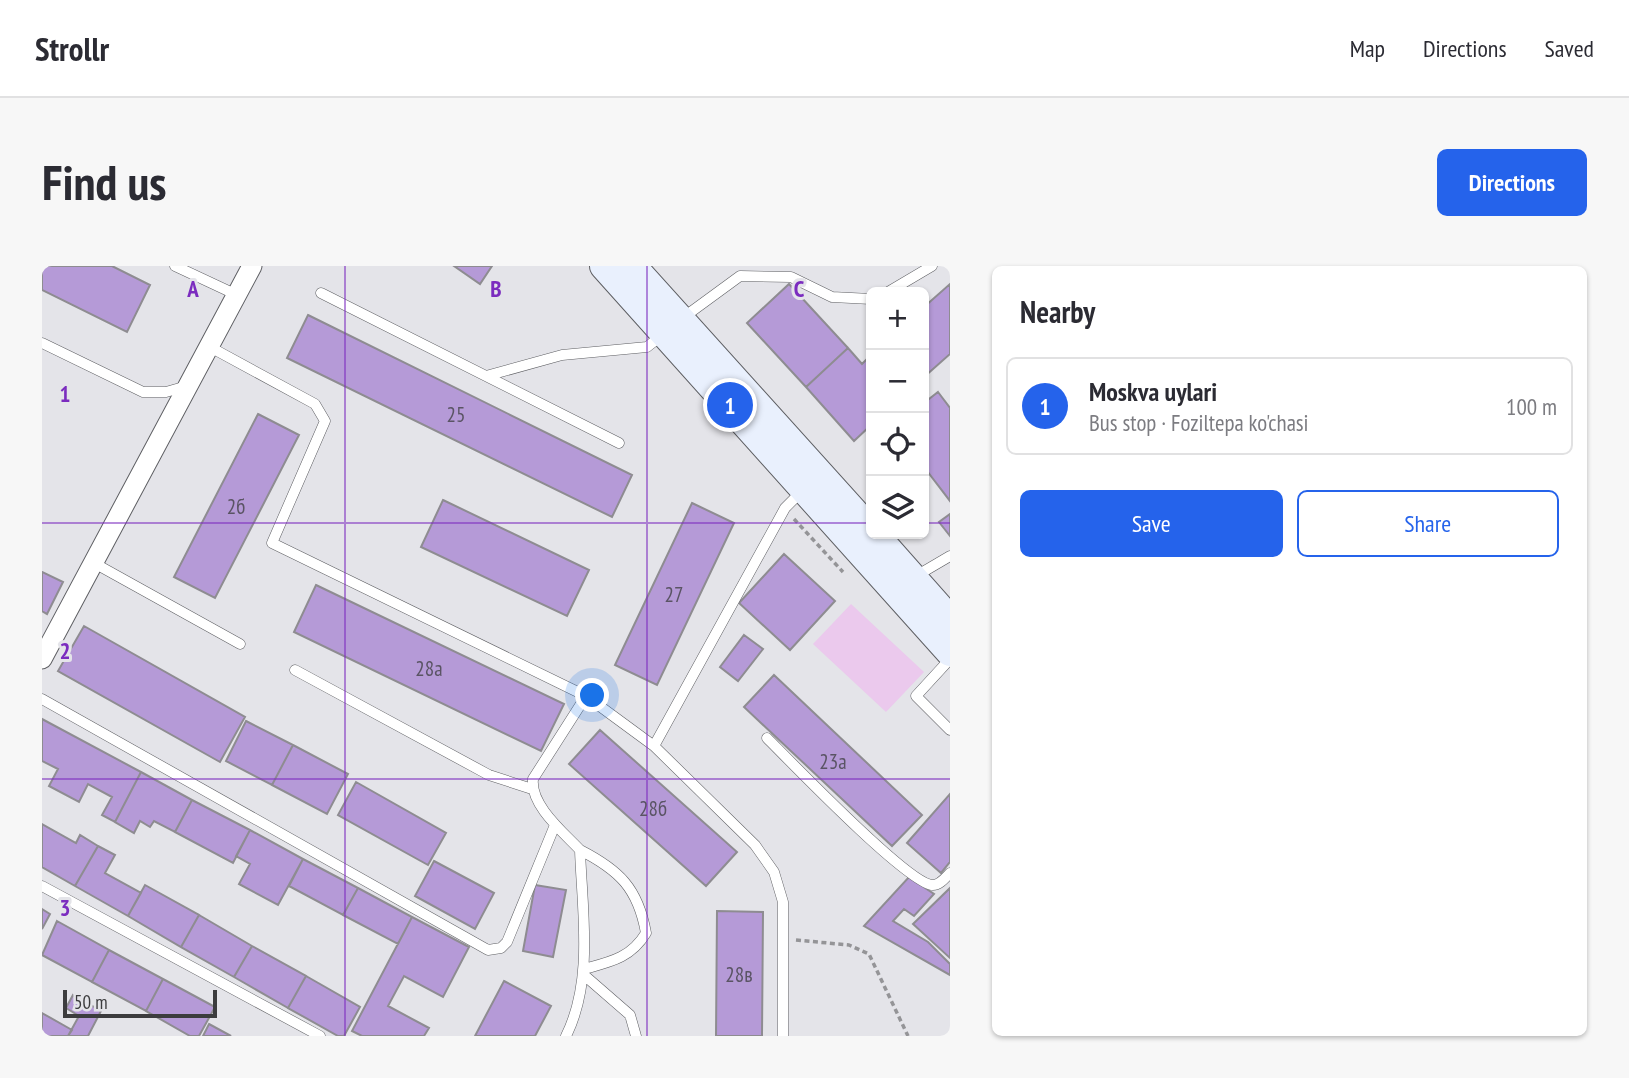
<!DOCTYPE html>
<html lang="en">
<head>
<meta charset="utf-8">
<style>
	:root { --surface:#fff; --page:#f7f7f7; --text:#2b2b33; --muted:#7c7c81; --line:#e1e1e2; --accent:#2563eb }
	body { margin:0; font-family:"PT Sans Narrow",sans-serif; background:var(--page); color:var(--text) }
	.controls { position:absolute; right:21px; top:21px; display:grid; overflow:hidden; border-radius:10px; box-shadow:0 2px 5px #0004 }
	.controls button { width:63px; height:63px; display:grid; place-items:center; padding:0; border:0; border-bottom:2px solid var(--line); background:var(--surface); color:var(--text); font:35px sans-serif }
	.scale { position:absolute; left:21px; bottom:18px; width:154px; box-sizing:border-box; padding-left:7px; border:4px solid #3c3c3e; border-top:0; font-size:19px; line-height:24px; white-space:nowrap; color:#3c3c3e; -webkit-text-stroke:5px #e4e4e9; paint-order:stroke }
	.you { position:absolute; left:551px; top:430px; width:24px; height:24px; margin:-18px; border:5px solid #fff; border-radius:50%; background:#1a73e8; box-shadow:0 0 0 10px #1a73e833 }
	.badge { display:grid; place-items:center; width:46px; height:46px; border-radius:50%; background:var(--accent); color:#fff; font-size:23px; font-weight:700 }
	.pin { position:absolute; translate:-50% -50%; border:4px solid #fff; box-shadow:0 2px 7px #0006 }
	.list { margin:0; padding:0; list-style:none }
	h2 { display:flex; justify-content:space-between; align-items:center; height:91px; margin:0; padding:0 28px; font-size:30px }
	h2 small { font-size:23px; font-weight:400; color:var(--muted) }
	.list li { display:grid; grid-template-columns:46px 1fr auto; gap:21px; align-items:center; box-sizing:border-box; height:98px; margin:0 14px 14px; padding:0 14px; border:2px solid var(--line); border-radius:10px }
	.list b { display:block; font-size:26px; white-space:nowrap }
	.list p { margin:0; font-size:23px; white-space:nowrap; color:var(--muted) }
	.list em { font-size:23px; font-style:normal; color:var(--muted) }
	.actions { display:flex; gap:14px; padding:21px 28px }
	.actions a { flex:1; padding:16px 0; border:2px solid var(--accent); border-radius:10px; text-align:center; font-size:24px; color:var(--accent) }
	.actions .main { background:var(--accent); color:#fff }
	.icon { flex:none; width:38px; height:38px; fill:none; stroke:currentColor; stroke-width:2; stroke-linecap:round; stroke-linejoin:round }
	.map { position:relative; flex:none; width:908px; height:770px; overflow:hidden; border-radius:10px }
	header { display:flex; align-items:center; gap:42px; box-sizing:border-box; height:98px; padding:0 35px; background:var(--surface); border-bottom:2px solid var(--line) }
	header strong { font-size:33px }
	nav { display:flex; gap:38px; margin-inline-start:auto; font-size:24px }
	.intro { display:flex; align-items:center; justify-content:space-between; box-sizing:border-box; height:168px; padding:0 42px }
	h1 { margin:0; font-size:49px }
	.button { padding:18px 32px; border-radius:10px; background:var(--accent); color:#fff; font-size:24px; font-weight:700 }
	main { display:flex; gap:42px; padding:0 42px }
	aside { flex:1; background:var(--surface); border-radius:10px; box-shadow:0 2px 5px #0004 }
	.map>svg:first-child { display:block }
</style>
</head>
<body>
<header>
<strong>Strollr</strong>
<nav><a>Map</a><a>Directions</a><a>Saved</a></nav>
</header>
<div class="intro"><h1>Find us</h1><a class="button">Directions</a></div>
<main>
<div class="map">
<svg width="908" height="770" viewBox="0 0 908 770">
	<rect width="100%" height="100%" fill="#e4e4e9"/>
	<path fill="#ebc9ed" d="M 809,338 L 882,406 L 844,446 L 771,378 Z"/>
	<path fill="#b59ad7" stroke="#8e8c91" stroke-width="2" d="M 0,0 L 70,0 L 108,19 L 85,66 L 0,24 Z
		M 412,0 L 450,0 L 438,18 Z
		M 747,18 L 806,82 L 764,121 L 705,57 Z
		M 908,18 L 908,88 L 882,111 L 882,41 Z
		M 266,49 L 590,209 L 570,251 L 245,92 Z
		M 806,82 L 820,98 L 829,89 L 829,159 L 812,175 L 764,121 Z
		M 896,126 L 908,142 L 908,235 L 882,201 L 882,137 Z
		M 216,148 L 257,169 L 173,332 L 132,311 Z
		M 401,234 L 547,304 L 525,350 L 379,281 Z
		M 650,237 L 692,257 L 615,419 L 573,399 Z
		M 908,248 L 908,270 L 897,256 Z
		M 742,288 L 793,335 L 748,384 L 697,337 Z
		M 0,306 L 21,316 L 5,348 L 0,345 Z
		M 274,319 L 522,438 L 499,485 L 252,366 Z
		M 42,360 L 203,451 L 178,496 L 16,405 Z
		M 702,369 L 721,383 L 696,415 L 678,401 Z
		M 732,409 L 880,549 L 850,580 L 702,441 Z
		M 0,453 L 99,506 L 73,556 L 60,549 L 70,531 L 46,518 L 37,536 L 7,520 L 16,503 L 0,495 Z
		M 204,455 L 251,479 L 230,519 L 184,495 Z
		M 558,464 L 695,586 L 664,620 L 527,498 Z
		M 251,479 L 306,508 L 285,548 L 230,519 Z
		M 99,506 L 150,534 L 133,566 L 112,555 L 108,561 L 98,555 L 92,567 L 73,556 Z
		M 314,516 L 404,567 L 386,599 L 296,549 Z
		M 908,528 L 908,596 L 899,607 L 865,577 Z
		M 150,534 L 208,564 L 191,597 L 133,566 Z
		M 0,558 L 34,577 L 38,569 L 56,580 L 33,620 L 0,601 Z
		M 208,564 L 261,593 L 236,639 L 197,618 L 208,598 L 194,590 Z
		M 56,580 L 73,589 L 63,607 L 99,627 L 86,650 L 33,620 Z
		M 261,593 L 316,622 L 301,649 L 247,620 Z
		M 392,595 L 452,627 L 433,663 L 373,630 Z
		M 867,611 L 892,628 L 872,650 L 862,643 L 851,655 L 886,676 L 908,698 L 908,709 L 822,660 Z
		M 103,619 L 157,649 L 139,681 L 86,650 Z
		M 493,619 L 524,624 L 511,691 L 481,685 Z
		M 316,622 L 370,651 L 356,678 L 301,649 Z
		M 908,622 L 908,692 L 871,658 Z
		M 0,643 L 8,648 L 0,663 Z
		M 675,645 L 721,646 L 720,770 L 674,770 Z
		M 157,649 L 210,680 L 192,711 L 139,681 Z
		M 370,651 L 427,681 L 401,731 L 362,710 L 346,740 L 387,762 L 382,770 L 320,770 L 310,765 Z
		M 15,655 L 67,684 L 50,716 L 0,689 Z
		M 210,680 L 264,710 L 246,742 L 192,711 Z
		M 67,684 L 121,713 L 104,745 L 50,716 Z
		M 264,710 L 318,741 L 302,770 L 296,770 L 246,742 Z
		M 121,713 L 173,741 L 157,770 L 148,770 L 104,745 Z
		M 462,715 L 509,740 L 493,770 L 433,770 Z
		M 31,729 L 59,745 L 46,770 L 26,770 L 37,750 L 24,742 Z
		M 0,747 L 30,764 L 26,770 L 0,770 Z
		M 167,758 L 189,770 L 161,770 Z"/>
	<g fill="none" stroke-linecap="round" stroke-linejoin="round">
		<defs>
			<path id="service" d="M 133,0 L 195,29
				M 846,26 L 890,0
				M 279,27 L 577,177
				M 642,51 L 698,10 L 749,11 L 790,31 L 829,33
				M 0,77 L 101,126 L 124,126 L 145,120
				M 168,81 L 273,138 L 283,155 L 230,277 L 544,430 L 612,480
				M 444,110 L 520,89 L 605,81 L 619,70
				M 52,297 L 198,378
				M 874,310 L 908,290
				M 908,393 L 874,430 L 908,464
				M 253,404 L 447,509 L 490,523
				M 0,433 L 446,684 L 459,682 L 465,676 L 513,559
				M 725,472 C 748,495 867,619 891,619 C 898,619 903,612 908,607
				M 538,584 C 577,604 596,622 604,667 C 589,692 568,696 542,703
				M 0,620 L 278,770
				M 542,709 L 588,749 L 594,770
				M 524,770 C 552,714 540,644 538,584 C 521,566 488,539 491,513 L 544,430
				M 741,770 L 741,636 L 732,606 L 713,579 L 612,480 L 743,242 L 761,224"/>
			<path id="minor" d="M 0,393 L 210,0"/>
			<path id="secondary" d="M 562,0 L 908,386
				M 590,0 L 829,265
				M 832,268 L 908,354"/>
		</defs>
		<use href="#service" stroke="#5e5f63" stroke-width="11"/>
		<use href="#minor" stroke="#5e5f63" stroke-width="21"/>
		<use href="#secondary" stroke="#5e5f63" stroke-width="30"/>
		<path stroke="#949497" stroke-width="3.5" stroke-dasharray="5 3.5" stroke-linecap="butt" d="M 752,253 L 801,306
			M 754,674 L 807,679 L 827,688 L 866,770"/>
		<use href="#service" stroke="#fff" stroke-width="10"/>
		<use href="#minor" stroke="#fff" stroke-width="19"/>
		<use href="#secondary" stroke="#e9f0fd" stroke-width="28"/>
	</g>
	<path fill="none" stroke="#7b2cbf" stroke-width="2" stroke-opacity="0.55" d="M 303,0 L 303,770M 605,0 L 605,770M 0,257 L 829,257M 882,257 L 908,257M 0,513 L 908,513"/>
	<g text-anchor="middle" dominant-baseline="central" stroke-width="6" stroke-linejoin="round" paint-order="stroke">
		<g font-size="21" fill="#5a5464">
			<text x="414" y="148">25</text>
			<text x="194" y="240">2б</text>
			<text x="632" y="328">27</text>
			<text x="387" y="402">28а</text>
			<text x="791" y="495">23а</text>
			<text x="611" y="542">28б</text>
			<text x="697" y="708">28в</text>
		</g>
	</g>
	<g font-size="23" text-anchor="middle" font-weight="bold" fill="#7b2cbf" stroke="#e4e4e9" stroke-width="6" stroke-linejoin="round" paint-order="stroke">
		<text x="151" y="31">A</text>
		<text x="454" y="31">B</text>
		<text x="757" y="31">C</text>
		<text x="23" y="136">1</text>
		<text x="23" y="393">2</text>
		<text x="23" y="650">3</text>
	</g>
</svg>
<div class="controls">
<button>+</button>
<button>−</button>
<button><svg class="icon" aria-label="locate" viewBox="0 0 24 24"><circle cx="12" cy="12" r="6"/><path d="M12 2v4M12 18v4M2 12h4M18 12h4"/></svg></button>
<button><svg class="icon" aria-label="layers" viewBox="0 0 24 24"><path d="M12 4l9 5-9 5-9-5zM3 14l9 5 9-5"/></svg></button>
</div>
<div class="scale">50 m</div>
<div class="you"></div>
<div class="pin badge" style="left:688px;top:139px">1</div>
</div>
<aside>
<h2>Nearby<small></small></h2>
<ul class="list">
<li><span class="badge">1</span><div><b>Moskva uylari</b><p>Bus stop · Foziltepa ko'chasi</p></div><em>100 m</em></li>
</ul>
<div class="actions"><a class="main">Save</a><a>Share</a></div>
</aside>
</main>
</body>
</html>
